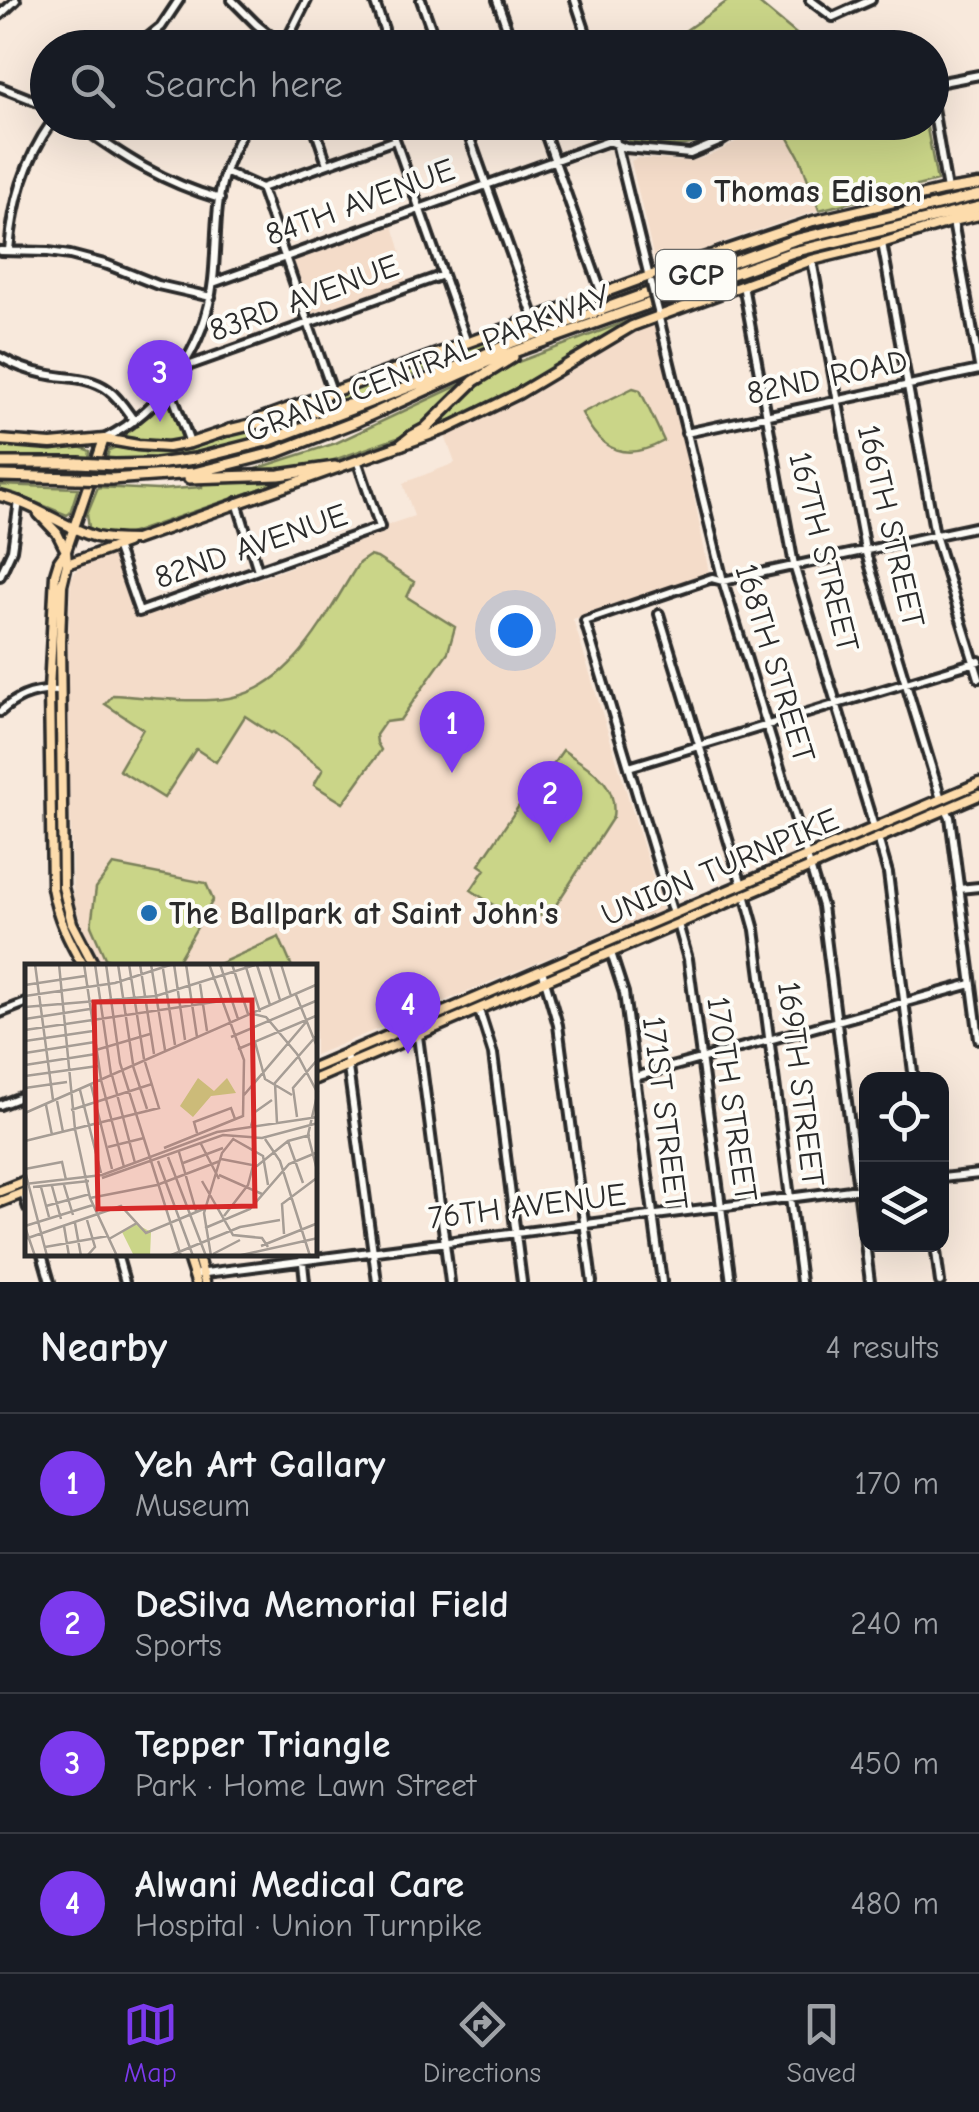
<!DOCTYPE html>
<html lang="en">
<head>
<meta charset="utf-8">
<style>
	:root { --surface:#171b24; --page:#242831; --text:#f1f3f6; --muted:#9ea1a6; --line:#363941; --accent:#7c3aed }
	body { margin:0; font-family:"Comic Neue",sans-serif; background:var(--page); color:var(--text) }
	.controls { position:absolute; right:30px; bottom:30px; display:grid; overflow:hidden; border-radius:20px; box-shadow:0 10px 40px #0002 }
	.controls button { width:90px; height:90px; display:grid; place-items:center; padding:0; border:0; border-bottom:2px solid var(--line); background:var(--surface); color:var(--text); font:50px sans-serif }
	.you { position:absolute; left:515px; top:630px; width:35px; height:35px; margin:-25px; border:8px solid #fff; border-radius:50%; background:#1a73e8; box-shadow:0 0 0 15px #1a73e833 }
	.badge { display:grid; place-items:center; width:65px; height:65px; border-radius:50%; background:var(--accent); color:#fff; font-size:32px; font-weight:700 }
	.pin { position:absolute; translate:-50% -82px; filter:drop-shadow(0 2px 5px #0008) }
	.pin::after { content:''; position:absolute; top:52px; width:35px; height:30px; background:inherit; clip-path:polygon(0 0,100% 0,50% 100%) }
	.list { margin:0; padding:0; list-style:none }
	h2 { display:flex; justify-content:space-between; align-items:center; height:130px; margin:0; padding:0 40px; font-size:42px }
	h2 small { font-size:32px; font-weight:400; color:var(--muted) }
	.list li { display:grid; grid-template-columns:65px 1fr auto; gap:30px; align-items:center; box-sizing:border-box; height:140px; padding:0 40px; border-top:2px solid var(--line) }
	.list b { display:block; font-size:38px; white-space:nowrap }
	.list p { margin:0; font-size:32px; white-space:nowrap; color:var(--muted) }
	.list em { font-size:32px; font-style:normal; color:var(--muted) }
	.icon { flex:none; width:55px; height:55px; fill:none; stroke:currentColor; stroke-width:2; stroke-linecap:round; stroke-linejoin:round }
	.map { position:relative; flex:none; width:979px; height:1282px; overflow:hidden }
	.search { position:absolute; background:var(--surface); box-shadow:0 10px 40px #0002; left:30px; right:30px; top:30px; height:110px; display:flex; align-items:center; gap:25px; box-sizing:border-box; padding:0 35px; border-radius:55px; color:var(--muted); font-size:38px }
	.sheet { height:690px; background:var(--surface) }
	nav { display:flex; justify-content:space-around; align-items:center; box-sizing:border-box; height:140px; border-top:2px solid var(--line); background:var(--surface); font-size:28px; color:var(--muted) }
	nav a { display:grid; justify-items:center; gap:5px }
	nav .on { color:var(--accent) }
	.map>svg:first-child { display:block }
</style>
</head>
<body>
<div class="map">
<svg width="979" height="1282" viewBox="0 0 979 1282">
	<rect width="100%" height="100%" fill="#f8e9dc"/>
	<filter id="ink" filterUnits="userSpaceOnUse"><feTurbulence type="fractalNoise" baseFrequency=".01" numOctaves="2"/><feDisplacementMap in="SourceGraphic" scale="20" xChannelSelector="R" yChannelSelector="G"/><feConvolveMatrix kernelMatrix="1 2 1 2 8 2 1 2 1" color-interpolation-filters="sRGB"/></filter>
	<g filter="url(#ink)">
		<path fill="#f4dcc9" d="M 768,123 L 784,123 L 784,129 L 800,158 L 819,210 L 740,236 L 656,268 L 631,161 L 638,158 L 679,161 L 700,159 L 718,152 Z
			M 393,226 L 401,252 L 397,255 L 406,282 L 312,314 L 293,261 Z
			M 654,324 L 682,435 L 709,573 L 573,619 L 663,910 L 315,1055 L 315,967 L 104,967 L 83,928 L 73,901 L 66,691 L 71,578 L 79,567 L 88,560 L 113,553 L 138,619 L 261,578 L 385,532 L 384,526 L 414,516 L 403,483 L 455,463 L 445,436 L 476,423 L 630,333 Z"/>
		<path fill="#cad588" stroke="#7a805a" stroke-width="2.5" d="M 729,0 L 755,0 L 812,47 L 662,47 Z
			M 619,123 L 619,122 L 735,123 C 691,152 680,146 630,141 L 621,131 Z
			M 784,123 L 926,123 L 937,181 L 819,210 L 800,158 L 784,129 Z
			M 642,285 L 517,332 L 478,351 L 417,373 L 367,397 L 277,416 Z
			M 649,313 L 466,416 L 443,422 L 443,417 L 470,388 L 494,371 Z
			M 476,377 L 424,427 L 409,434 L 299,472 L 246,472 L 336,443 Z
			M 633,388 L 640,390 L 664,441 C 626,462 601,452 582,413 Z
			M 168,394 L 184,440 L 152,442 L 123,436 L 151,414 Z
			M 323,413 L 324,416 C 278,437 213,457 163,461 C 144,462 125,461 106,462 L 109,450 L 116,447 L 149,453 L 188,450 L 263,424 Z
			M 0,445 C 11,446 23,447 34,447 C 54,448 72,442 90,451 L 89,458 L 0,457 Z
			M 294,477 L 126,535 L 97,533 L 89,527 L 87,514 L 98,487 L 157,490 L 202,487 L 202,482 Z
			M 0,485 L 78,488 L 70,513 L 67,515 L 20,496 L 0,493 Z
			M 369,556 L 377,558 L 414,582 L 407,597 L 455,627 L 448,652 L 400,720 L 385,722 L 376,735 L 377,743 L 381,750 L 343,803 L 314,785 L 323,769 L 273,732 L 271,733 L 245,716 L 216,762 L 196,749 L 164,798 L 119,770 L 143,729 L 105,704 L 113,695 C 149,697 194,704 229,698 C 295,686 326,614 359,563 Z
			M 563,750 C 589,769 618,780 613,817 L 554,908 L 545,914 L 534,918 L 511,917 L 471,890 L 485,869 L 479,865 L 535,782 L 539,784 Z
			M 113,865 L 206,883 L 213,900 L 174,967 L 119,967 L 105,958 L 91,926 L 96,888 Z
			M 279,937 L 292,967 L 212,967 Z"/>
		<g fill="none" stroke-linecap="round" stroke-linejoin="round">
			<defs>
				<path id="minor" d="M 232,0 L 256,24 L 285,48
					M 374,0 L 384,29 L 384,48
					M 421,0 L 438,48
					M 497,0 L 514,48
					M 575,0 L 591,48
					M 810,0 L 833,17 L 871,0
					M 0,15 L 16,0
					M 284,46 L 307,0
					M 135,48 L 161,27 L 179,0
					M 932,84 L 979,75
					M 0,87 L 48,106
					M 932,102 L 947,190
					M 75,122 C 123,157 162,182 220,199
					M 313,122 L 327,164
					M 389,122 L 467,343
					M 464,122 L 534,318
					M 541,122 L 602,294
					M 611,122 L 649,277
					M 225,172 L 261,188 L 332,391
					M 261,188 L 395,140
					M 953,221 L 979,366
					M 882,243 L 935,535 L 979,678
					M 9,250 C 13,204 24,161 52,122
					M 0,251 L 48,252 L 70,255 L 108,265 L 158,285 L 211,297
					M 812,260 L 865,550 L 941,799
					M 213,283 L 609,141 L 626,148 L 690,154 L 721,141 L 750,122
					M 743,285 L 794,565 L 874,827
					M 658,314 L 723,581 L 822,906 L 870,1282
					M 0,357 C 14,365 29,371 45,374 C 67,379 89,376 108,390 C 119,398 126,410 134,421
					M 185,367 L 443,275
					M 169,386 L 190,443
					M 686,433 L 979,370
					M 104,439 C 164,409 206,346 213,280 C 217,245 214,206 225,172 C 230,155 239,139 247,122
					M 237,502 L 258,570
					M 116,546 L 139,612 L 374,529 L 380,527 L 357,460
					M 0,576 L 12,550 L 19,501
					M 659,614 L 742,885
					M 0,712 C 17,696 36,689 59,691
					M 629,767 L 979,661
					M 946,809 L 950,817 L 979,1039
					M 878,838 L 888,873 L 914,1080
					M 959,889 L 979,887
					M 745,894 L 755,930 L 801,1282
					M 673,914 L 585,621 L 712,578 L 723,581 L 979,526
					M 678,924 L 688,959 L 731,1282
					M 611,953 L 624,993 L 662,1282
					M 542,970 L 558,1025 L 592,1282
					M 479,1010 L 493,1054 L 522,1282
					M 0,1013 L 28,1002
					M 418,1036 L 450,1282
					M 346,1053 L 377,1282
					M 635,1077 L 971,984
					M 0,1105 L 28,1094
					M 942,1178 L 979,1174
					M 23,1193 L 28,1208
					M 935,1244 L 940,1282
					M 42,1254 L 50,1282
					M 117,1254 L 125,1282
					M 302,1254 L 305,1282
					M 198,1274 L 866,1188"/>
				<path id="major" d="M 259,419 L 655,274 L 813,221 L 941,191 L 979,185
					M 0,440 L 51,444 L 104,439 L 138,445 L 168,447 L 190,443 L 232,429
					M 0,496 C 35,504 63,527 96,537 C 109,540 122,540 135,540 L 446,429 L 518,394 L 632,326 L 812,260 L 882,243 L 953,221 L 979,215
					M 39,514 L 57,533 L 66,551 L 67,564 L 62,585 L 60,641 L 63,887 L 72,923 L 95,967
					M 67,564 L 126,543
					M 84,967 C 69,941 57,917 52,887 L 49,690 L 55,574 L 59,561 L 66,551 L 104,439
					M 315,1067 L 979,783
					M 315,1079 L 979,795
					M 0,1191 L 28,1180
					M 0,1202 L 28,1191
					M 187,1254 L 196,1282
					M 197,1254 L 205,1282"/>
				<path id="highway" d="M 229,430 L 288,416 L 353,404
					M 402,444 L 412,436 L 425,429 L 474,381 L 513,357
					M 0,463 L 78,463
					M 115,465 L 156,464 L 195,459 L 270,440 L 422,382 L 513,342 L 794,240 L 979,195
					M 0,476 L 77,478
					M 189,478 L 279,475 L 335,467
					M 111,479 L 194,473 L 277,452 L 357,421 L 494,359 L 793,252 L 979,207"/>
			</defs>
			<use href="#minor" stroke="#2b2b2b" stroke-width="14"/>
			<use href="#major" stroke="#2b2b2b" stroke-width="15"/>
			<use href="#highway" stroke="#2b2b2b" stroke-width="16"/>
			<use href="#minor" stroke="#fdfcf7" stroke-width="6"/>
			<use href="#major" stroke="#fddcac" stroke-width="8"/>
			<use href="#highway" stroke="#fddcac" stroke-width="9"/>
			<defs>
				<path id="minor-bridge" d="M 651,283 L 658,311"/>
				<path id="highway-bridge" d="M 78,463 L 115,465
					M 77,478 L 111,479"/>
			</defs>
			<use href="#minor-bridge" stroke="#2b2b2b" stroke-width="14" stroke-linecap="butt"/>
			<use href="#highway-bridge" stroke="#2b2b2b" stroke-width="16" stroke-linecap="butt"/>
			<use href="#minor-bridge" stroke="#fdfcf7" stroke-width="6"/>
			<use href="#highway-bridge" stroke="#fddcac" stroke-width="9"/>
		</g>
	</g>
	<g fill="#1f6fb2" stroke="#fdfcf7" stroke-width="4">
		<circle cx="694" cy="191" r="10"/>
		<circle cx="149" cy="913" r="10"/>
	</g>
	<g text-anchor="middle" dominant-baseline="central" stroke-width="8" stroke-linejoin="round" paint-order="stroke">
		<rect fill="#fdfcf7" stroke="#6a6a68" stroke-width="2.5" x="656" y="250" width="80" height="50" rx="8"/>
		<g font-size="30" font-weight="bold" fill="#2b2b2b">
			<text x="696" y="275">GCP</text>
		</g>
		<g font-size="32" font-weight="bold" fill="#2b2b2b" stroke="#fdfcf7" text-anchor="start">
			<text x="714" y="191">Thomas Edison</text>
			<text x="169" y="913">The Ballpark at Saint John's</text>
		</g>
		<g font-size="32" fill="#2b2b2b" stroke="#fdfcf7">
			<text transform="translate(360 202) rotate(-20)">84TH AVENUE</text>
			<text transform="translate(304 298) rotate(-20)">83RD AVENUE</text>
			<text transform="translate(428 363) rotate(-21)">GRAND CENTRAL PARKWAY</text>
			<text transform="translate(827 377) rotate(-12)">82ND ROAD</text>
			<text transform="translate(891 526) rotate(77)">166TH STREET</text>
			<text transform="translate(251 546) rotate(-19)">82ND AVENUE</text>
			<text transform="translate(824 552) rotate(76)">167TH STREET</text>
			<text transform="translate(775 663) rotate(73)">168TH STREET</text>
			<text transform="translate(720 867) rotate(-23)">UNION TURNPIKE</text>
			<text transform="translate(801 1084) rotate(83)">169TH STREET</text>
			<text transform="translate(732 1099) rotate(82)">170TH STREET</text>
			<text transform="translate(665 1113) rotate(83)">171ST STREET</text>
			<text transform="translate(527 1206) rotate(-7)">76TH AVENUE</text>
		</g>
	</g>
	<g transform="translate(25 964)">
		<rect width="292" height="292" fill="#f8e9dc"/>
		<path d="M 173,114 L 189,127 L 202,114 L 211,129 L 186,132 L 168,153 L 155,142 ZM 111,260 L 126,268 L 125,292 L 109,292 L 97,268 Z" fill="#cad588"/>
		<path fill="none" stroke="#a69d95" stroke-width="2.5" d="M 10,0 L 28,136M 34,0 L 50,165 L 65,234 L 92,292M 59,0 L 76,115M 70,0 L 86,110M 81,0 L 95,99 L 156,292M 93,0 L 108,100M 104,0 L 119,95M 115,0 L 129,90M 126,0 L 140,86M 149,0 L 160,76M 161,0 L 172,73M 184,0 L 219,96 L 218,153M 195,0 L 213,55M 207,0 L 223,50M 220,0 L 235,48M 244,0 L 255,36M 256,0 L 266,32M 232,1 L 245,41M 138,5 L 150,81M 175,20 L 182,67M 0,21 L 60,12M 271,31 L 293,85M 0,32 L 90,19 L 148,0M 0,43 L 131,32 L 233,0M 228,50 L 241,53 L 272,90 L 292,128M 0,55 L 65,45M 0,66 L 196,37M 206,73 L 293,36M 0,77 L 68,67M 230,78 L 240,115 L 267,131M 213,85 L 293,51M 71,86 L 125,70M 0,89 L 70,78M 0,101 L 71,90M 108,102 L 122,145M 87,111 L 110,199M 0,112 L 73,102M 76,116 L 99,203M 66,121 L 87,205M 0,124 L 42,118M 55,126 L 76,209M 293,127 L 283,171 L 293,210M 219,131 L 282,57M 32,137 L 38,168M 21,141 L 27,171M 46,146 L 127,120M 0,149 L 293,20M 272,153 L 268,124 L 293,95M 252,159 L 250,119 L 293,70M 226,162 L 230,148 L 247,136M 172,169 L 169,158 L 206,144 L 210,155M 208,175 L 238,192 L 243,221M 240,175 L 255,197 L 285,292M 0,177 L 134,144 L 120,98M 263,177 L 278,219M 176,180 L 194,215M 83,183 L 119,174M 139,184 L 218,152M 154,188 L 171,247M 143,193 L 181,292M 196,195 L 232,202 L 263,177 L 285,171M 133,197 L 168,292M 158,199 L 198,184M 0,205 L 37,198 L 41,216M 0,207 L 22,292M 194,211 L 237,230M 77,214 L 198,171 L 237,174 L 293,159M 177,217 L 208,271 L 237,274 L 243,283M 0,220 L 77,211 L 192,168 L 293,153M 39,221 L 48,251M 27,222 L 36,255M 8,223 L 64,217M 16,223 L 24,253M 65,234 L 132,221 L 195,197M 21,242 L 65,230M 199,252 L 223,221 L 228,202M 62,256 L 70,283 L 62,292M 50,259 L 56,292M 0,262 L 68,241M 39,262 L 44,292M 0,263 L 10,292M 180,264 L 225,245 L 264,200 L 293,188M 259,270 L 257,240 L 293,213M 0,275 L 96,242 L 121,269 L 181,244M 84,275 L 112,259M 236,282 L 293,259M 20,283 L 83,272M 188,290 L 215,276M 144,292 L 215,263 L 255,256M 186,292 L 179,249 L 197,189 L 209,174M 212,292 L 293,274"/>
		<path fill="#d62828" fill-opacity="0.15" stroke="#d62828" stroke-width="5" d="M 227,36 L 230,242 L 73,245 L 69,38 Z"/>
		<rect width="292" height="292" fill="none" stroke="#2b2b2b" stroke-width="5"/>
	</g>
</svg>
<div class="controls">
<button><svg class="icon" aria-label="locate" viewBox="0 0 24 24"><circle cx="12" cy="12" r="6"/><path d="M12 2v4M12 18v4M2 12h4M18 12h4"/></svg></button>
<button><svg class="icon" aria-label="layers" viewBox="0 0 24 24"><path d="M12 4l9 5-9 5-9-5zM3 14l9 5 9-5"/></svg></button>
</div>
<div class="you"></div>
<div class="pin badge" style="left:452px;top:773px">1</div>
<div class="pin badge" style="left:550px;top:843px">2</div>
<div class="pin badge" style="left:160px;top:422px">3</div>
<div class="pin badge" style="left:408px;top:1054px">4</div>
<div class="search"><svg class="icon" aria-label="search" viewBox="0 0 24 24"><circle cx="10" cy="10" r="6"/><path d="M15 15l6 6"/></svg>Search here</div>
</div>
<section class="sheet">
<h2>Nearby<small>4 results</small></h2>
<ul class="list">
<li><span class="badge">1</span><div><b>Yeh Art Gallary</b><p>Museum</p></div><em>170 m</em></li>
<li><span class="badge">2</span><div><b>DeSilva Memorial Field</b><p>Sports</p></div><em>240 m</em></li>
<li><span class="badge">3</span><div><b>Tepper Triangle</b><p>Park · Home Lawn Street</p></div><em>450 m</em></li>
<li><span class="badge">4</span><div><b>Alwani Medical Care</b><p>Hospital · Union Turnpike</p></div><em>480 m</em></li>
</ul>
</section>
<nav>
<a class="on"><svg class="icon" aria-label="map" viewBox="0 0 24 24"><path d="M3 6l6-2 6 2 6-2v14l-6 2-6-2-6 2zM9 4v14M15 6v14"/></svg>Map</a>
<a><svg class="icon" aria-label="directions" viewBox="0 0 24 24"><path d="M12 3l9 9-9 9-9-9zM9 14v-3h6M13 9l2 2-2 2"/></svg>Directions</a>
<a><svg class="icon" aria-label="saved" viewBox="0 0 24 24"><path d="M7 4h10v16l-5-4-5 4z"/></svg>Saved</a>
</nav>
</body>
</html>
